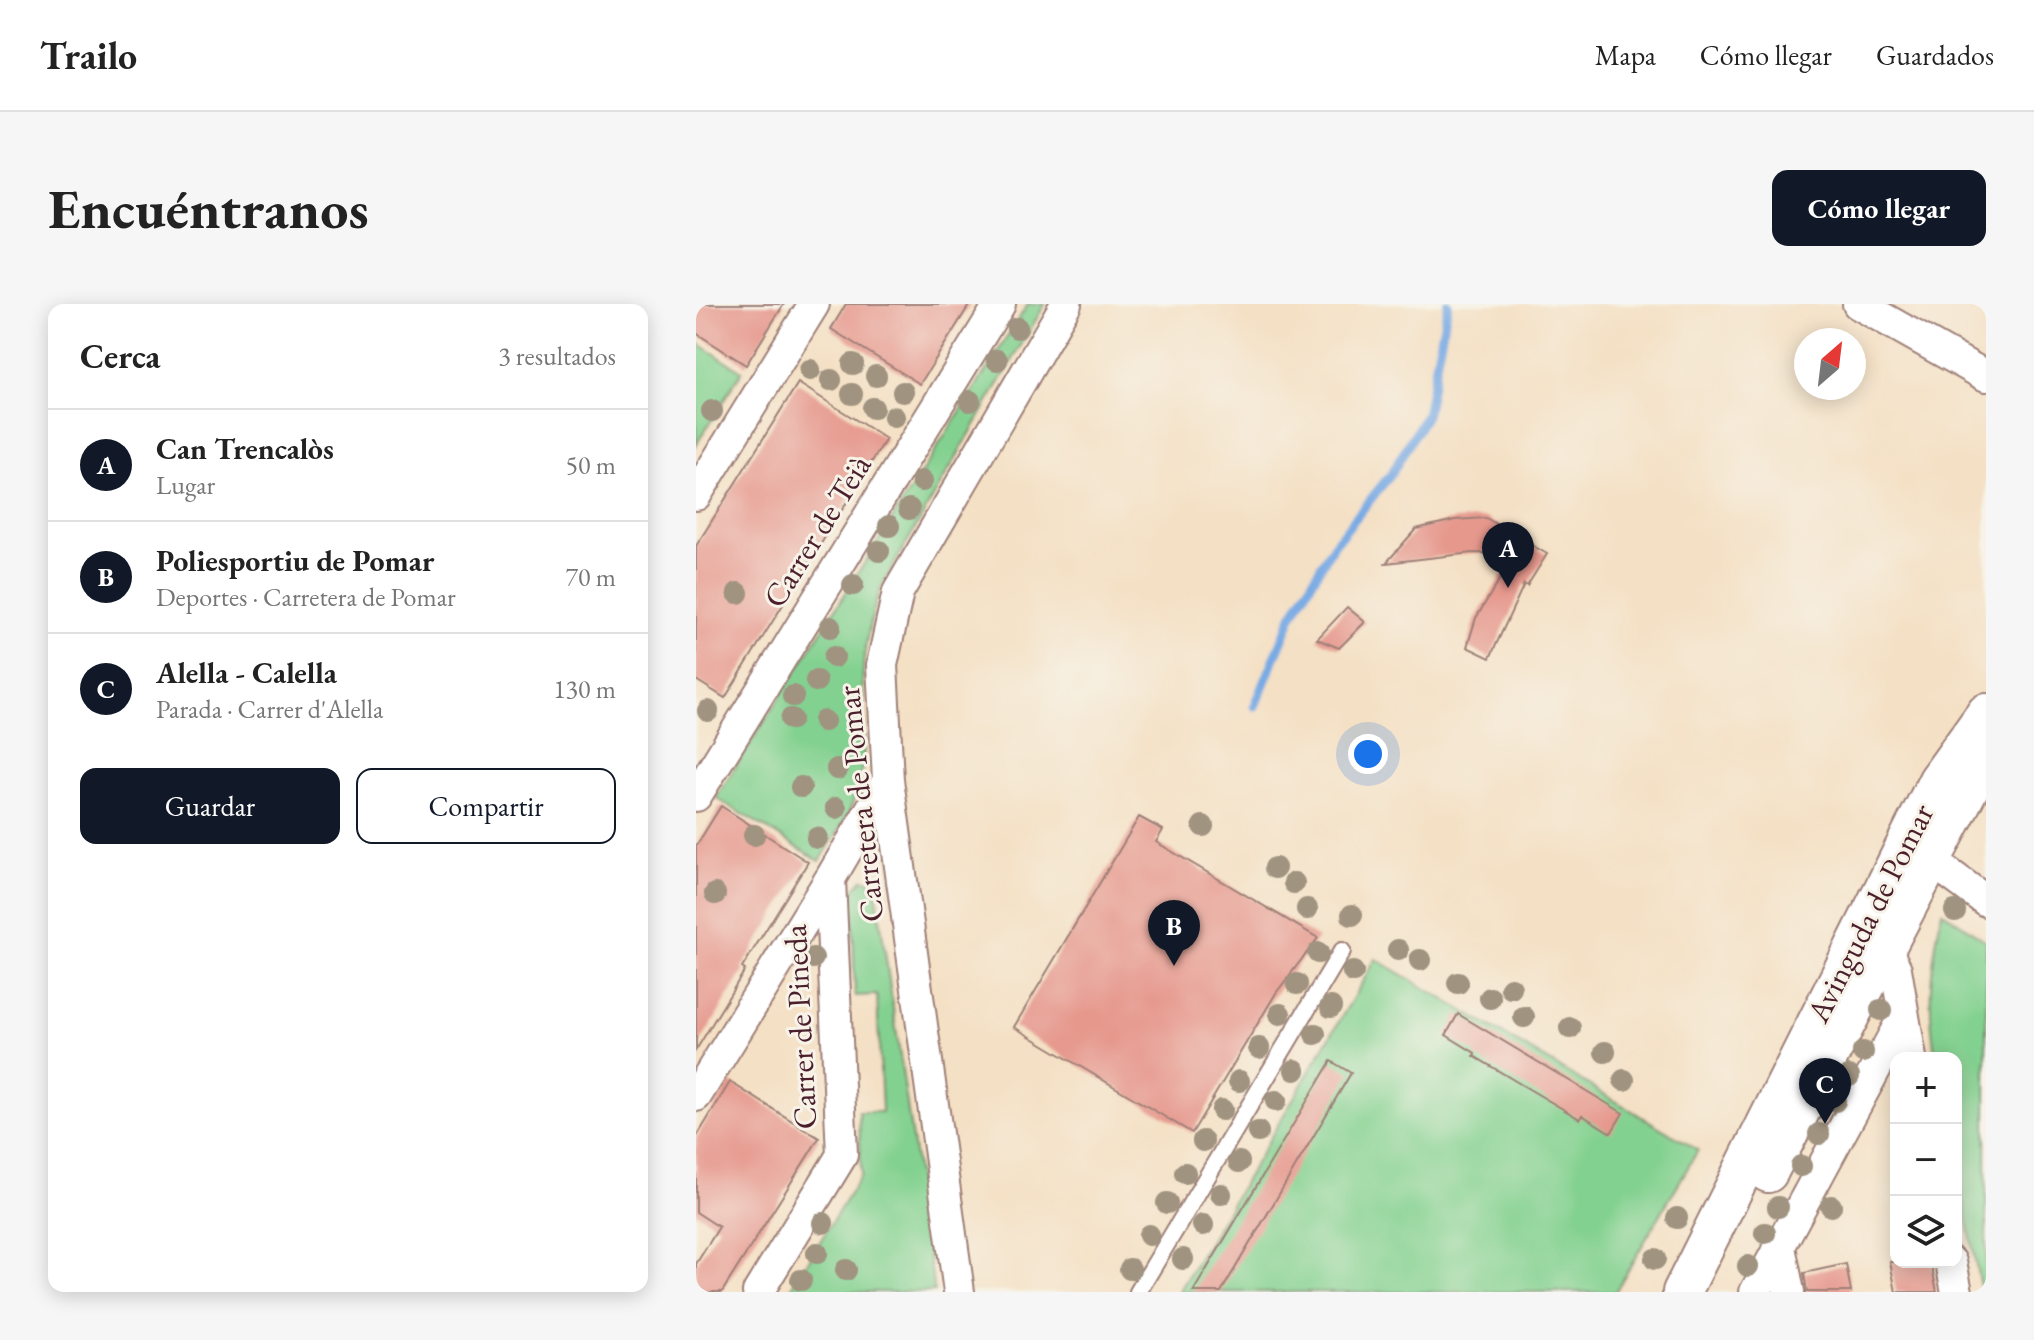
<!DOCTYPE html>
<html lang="es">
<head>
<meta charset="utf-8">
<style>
	:root { --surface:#fff; --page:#f6f6f6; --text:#222; --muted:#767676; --line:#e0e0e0; --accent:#111827 }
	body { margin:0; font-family:"EB Garamond",serif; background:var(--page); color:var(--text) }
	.controls { position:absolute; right:24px; bottom:24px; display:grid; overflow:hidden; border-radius:16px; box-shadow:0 4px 20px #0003 }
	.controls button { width:72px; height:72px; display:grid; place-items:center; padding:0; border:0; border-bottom:2px solid var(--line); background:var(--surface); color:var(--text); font:40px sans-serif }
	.compass { position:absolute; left:1098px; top:24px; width:72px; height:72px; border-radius:50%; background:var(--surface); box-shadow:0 4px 20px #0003; rotate:28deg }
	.you { position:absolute; left:672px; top:450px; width:28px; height:28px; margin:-20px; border:6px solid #fff; border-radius:50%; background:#1a73e8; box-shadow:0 0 0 12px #1a73e833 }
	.badge { display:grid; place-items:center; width:52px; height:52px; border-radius:50%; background:var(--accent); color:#fff; font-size:26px; font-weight:700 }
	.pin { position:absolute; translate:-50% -66px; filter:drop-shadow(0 2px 4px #0008) }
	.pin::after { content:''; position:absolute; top:42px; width:28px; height:24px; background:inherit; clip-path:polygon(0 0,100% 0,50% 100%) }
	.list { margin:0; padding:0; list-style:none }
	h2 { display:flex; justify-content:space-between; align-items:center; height:104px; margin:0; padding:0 32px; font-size:34px }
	h2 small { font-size:26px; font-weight:400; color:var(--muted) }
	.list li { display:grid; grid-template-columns:52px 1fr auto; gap:24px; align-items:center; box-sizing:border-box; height:112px; padding:0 32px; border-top:2px solid var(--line) }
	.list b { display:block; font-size:30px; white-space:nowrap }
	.list p { margin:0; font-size:26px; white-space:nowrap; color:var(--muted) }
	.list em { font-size:26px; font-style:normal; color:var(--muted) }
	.actions { display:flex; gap:16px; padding:24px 32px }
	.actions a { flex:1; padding:18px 0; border:2px solid var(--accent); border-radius:16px; text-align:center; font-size:28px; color:var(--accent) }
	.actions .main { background:var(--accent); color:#fff }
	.icon { flex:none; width:44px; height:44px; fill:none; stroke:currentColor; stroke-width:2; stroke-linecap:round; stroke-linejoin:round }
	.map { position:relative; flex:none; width:1290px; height:988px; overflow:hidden; border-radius:16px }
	header { display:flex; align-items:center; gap:48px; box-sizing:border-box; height:112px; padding:0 40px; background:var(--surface); border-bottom:2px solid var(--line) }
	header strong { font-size:38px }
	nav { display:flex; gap:44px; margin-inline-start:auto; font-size:28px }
	.intro { display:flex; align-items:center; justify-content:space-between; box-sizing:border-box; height:192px; padding:0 48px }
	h1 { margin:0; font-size:56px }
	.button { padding:20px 36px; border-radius:16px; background:var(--accent); color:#fff; font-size:28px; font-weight:700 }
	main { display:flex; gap:48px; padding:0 48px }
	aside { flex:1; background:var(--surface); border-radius:16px; box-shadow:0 4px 20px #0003 }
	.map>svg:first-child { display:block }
</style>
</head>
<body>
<header>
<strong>Trailo</strong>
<nav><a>Mapa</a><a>Cómo llegar</a><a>Guardados</a></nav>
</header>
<div class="intro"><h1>Encuéntranos</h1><a class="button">Cómo llegar</a></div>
<main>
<aside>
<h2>Cerca<small>3 resultados</small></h2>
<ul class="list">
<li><span class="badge">A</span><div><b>Can Trencalòs</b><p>Lugar</p></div><em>50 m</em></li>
<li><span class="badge">B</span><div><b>Poliesportiu de Pomar</b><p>Deportes · Carretera de Pomar</p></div><em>70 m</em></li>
<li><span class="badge">C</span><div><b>Alella - Calella</b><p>Parada · Carrer d'Alella</p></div><em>130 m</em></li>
</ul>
<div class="actions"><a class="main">Guardar</a><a>Compartir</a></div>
</aside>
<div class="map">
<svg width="1290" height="988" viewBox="0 0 1290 988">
	<rect width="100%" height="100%" fill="#f7f3e8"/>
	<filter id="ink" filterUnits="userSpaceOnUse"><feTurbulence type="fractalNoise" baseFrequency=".0125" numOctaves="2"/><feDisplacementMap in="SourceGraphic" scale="16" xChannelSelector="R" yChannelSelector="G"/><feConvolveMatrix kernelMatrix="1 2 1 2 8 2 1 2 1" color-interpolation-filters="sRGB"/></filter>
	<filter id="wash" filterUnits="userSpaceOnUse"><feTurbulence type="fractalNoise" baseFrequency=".006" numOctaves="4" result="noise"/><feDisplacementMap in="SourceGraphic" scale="32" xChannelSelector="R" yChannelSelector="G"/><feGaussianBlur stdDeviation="1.8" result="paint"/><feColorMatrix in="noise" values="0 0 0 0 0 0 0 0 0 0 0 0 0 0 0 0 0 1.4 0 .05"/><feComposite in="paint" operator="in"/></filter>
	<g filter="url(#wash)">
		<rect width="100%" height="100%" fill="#f4e0c4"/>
		<path fill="#83d190" stroke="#66785e" stroke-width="2" d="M 332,0 L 349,0 L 184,285 C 175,313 168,340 167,369 C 166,409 173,447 161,486 C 154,512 137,535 124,557 L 20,494 Z
			M 0,38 L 46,67 L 0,141 Z
			M 167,575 L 174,577 L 180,586 L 238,988 L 93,988 L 165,871 L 163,808 L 186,808 L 181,691 L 159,692 L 156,588 Z
			M 1246,607 L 1290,637 L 1290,988 L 1285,988 L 1260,856 L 1260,754 L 1240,754 C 1230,699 1235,662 1246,607 Z
			M 680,655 L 1002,846 L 919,988 L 483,988 Z"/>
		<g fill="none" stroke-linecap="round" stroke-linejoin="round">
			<path stroke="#78aae4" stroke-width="9" d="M 559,402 L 596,312 L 637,242 L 695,170 L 730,111 L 752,0"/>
		</g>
		<g id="blocks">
			<path fill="#e6988d" d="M 0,0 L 88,0 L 50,61 L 0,29 Z
				M 150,0 L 274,0 L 224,80 L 135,25 Z
				M 102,79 L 190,135 L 29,394 L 0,376 L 0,242 Z
				M 790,214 L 851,250 L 831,282 L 828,280 L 794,354 L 771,343 L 780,314 L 819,250 L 776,249 L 690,259 L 720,225 L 759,216 Z
				M 651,303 L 669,318 L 643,344 L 621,335 Z
				M 25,502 L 112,558 L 46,664 L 49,666 L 0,746 L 0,542 Z
				M 443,513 L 467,526 L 460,538 L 622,634 L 580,689 L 496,829 L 318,723 Z
				M 762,710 L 927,809 L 915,829 L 886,811 L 884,815 L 826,781 L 778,752 L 779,749 L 750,731 Z
				M 635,757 L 655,769 L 525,988 L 497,988 Z
				M 34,778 L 123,834 L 26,988 L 0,988 L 0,960 L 23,923 L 0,908 L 0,834 Z
				M 1194,958 L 1235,958 L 1241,988 L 1200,988 Z
				M 1150,960 L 1155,988 L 1111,988 L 1108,969 Z"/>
		</g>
	</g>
	<g filter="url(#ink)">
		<use href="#blocks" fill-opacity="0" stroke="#9f8078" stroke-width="2"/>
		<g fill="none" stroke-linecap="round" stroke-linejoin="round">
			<defs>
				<path id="service" d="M 442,988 L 646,647"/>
				<path id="minor" d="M 1162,0 L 1290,72
					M 0,191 L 118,0
					M 0,492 L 304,0
					M 1236,557 L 1290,597
					M 1190,645 L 1200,665 L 1215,754
					M 0,792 L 134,575 L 192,476
					M 1084,943 L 1093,988
					M 1255,958 L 1261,988
					M 62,988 L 146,851 L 134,575
					M 263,988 L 192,476 L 186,361 L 202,288 L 370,0
					M 1059,988 L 1207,714"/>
				<path id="tertiary" d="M 1072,869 L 1290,452
					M 986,988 L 1242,476 L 1290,409"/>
			</defs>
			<use href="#service" stroke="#9f8078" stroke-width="20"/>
			<use href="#minor" stroke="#9f8078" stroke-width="34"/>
			<use href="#tertiary" stroke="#9f8078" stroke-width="42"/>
			<use href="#service" stroke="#fff" stroke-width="16"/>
			<use href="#minor" stroke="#fff" stroke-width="30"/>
			<use href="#tertiary" stroke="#fff" stroke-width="38"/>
		</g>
		<g fill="#a09380">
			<circle cx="321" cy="24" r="11"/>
			<circle cx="301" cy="56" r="11"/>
			<circle cx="157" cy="60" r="11"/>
			<circle cx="114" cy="66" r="11"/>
			<circle cx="180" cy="72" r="11"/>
			<circle cx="135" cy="76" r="11"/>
			<circle cx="207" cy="88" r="11"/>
			<circle cx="156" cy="90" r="11"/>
			<circle cx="274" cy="97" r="11"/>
			<circle cx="177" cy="104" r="11"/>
			<circle cx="16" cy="107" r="11"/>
			<circle cx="198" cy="113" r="11"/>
			<circle cx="226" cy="177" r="11"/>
			<circle cx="213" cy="205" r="11"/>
			<circle cx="193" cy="222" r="11"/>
			<circle cx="183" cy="247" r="11"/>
			<circle cx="157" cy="281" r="11"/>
			<circle cx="42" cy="289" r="11"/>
			<circle cx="134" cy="323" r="11"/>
			<circle cx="138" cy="353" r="11"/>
			<circle cx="120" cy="377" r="11"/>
			<circle cx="97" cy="392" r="11"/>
			<circle cx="12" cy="407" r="11"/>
			<circle cx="95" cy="415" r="11"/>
			<circle cx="128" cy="417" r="11"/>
			<circle cx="141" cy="465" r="11"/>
			<circle cx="105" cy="483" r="11"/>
			<circle cx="140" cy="504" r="11"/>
			<circle cx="507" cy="522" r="11"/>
			<circle cx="58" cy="531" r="11"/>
			<circle cx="121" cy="534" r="11"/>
			<circle cx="579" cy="564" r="11"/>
			<circle cx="598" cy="579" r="11"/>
			<circle cx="19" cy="590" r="11"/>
			<circle cx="611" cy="605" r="11"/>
			<circle cx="1259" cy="607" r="11"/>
			<circle cx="656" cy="611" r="11"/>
			<circle cx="702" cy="646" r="11"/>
			<circle cx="622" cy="649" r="11"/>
			<circle cx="117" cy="654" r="11"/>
			<circle cx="724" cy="656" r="11"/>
			<circle cx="657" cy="668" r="11"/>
			<circle cx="762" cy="679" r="11"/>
			<circle cx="601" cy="680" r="11"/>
			<circle cx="815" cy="684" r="11"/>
			<circle cx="794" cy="694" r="11"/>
			<circle cx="635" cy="703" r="11"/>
			<circle cx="1185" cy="706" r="11"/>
			<circle cx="584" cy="710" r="11"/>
			<circle cx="828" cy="713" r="11"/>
			<circle cx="874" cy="724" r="11"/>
			<circle cx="619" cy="730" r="11"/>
			<circle cx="563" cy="744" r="11"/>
			<circle cx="909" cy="748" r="11"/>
			<circle cx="1167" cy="748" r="11"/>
			<circle cx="599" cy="766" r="11"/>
			<circle cx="1153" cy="772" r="11"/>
			<circle cx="928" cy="776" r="11"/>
			<circle cx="543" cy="777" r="11"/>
			<circle cx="580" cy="797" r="11"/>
			<circle cx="1139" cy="797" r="11"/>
			<circle cx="526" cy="806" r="11"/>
			<circle cx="562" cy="828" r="11"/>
			<circle cx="1123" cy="830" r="11"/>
			<circle cx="507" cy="837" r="11"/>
			<circle cx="543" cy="858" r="11"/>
			<circle cx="1105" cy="862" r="11"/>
			<circle cx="489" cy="869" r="11"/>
			<circle cx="525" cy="890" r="11"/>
			<circle cx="471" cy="899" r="11"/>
			<circle cx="1135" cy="902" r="11"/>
			<circle cx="1082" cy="903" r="11"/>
			<circle cx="981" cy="914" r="11"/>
			<circle cx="127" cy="919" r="11"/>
			<circle cx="507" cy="921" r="11"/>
			<circle cx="1069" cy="929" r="11"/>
			<circle cx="453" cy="931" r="11"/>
			<circle cx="121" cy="949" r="11"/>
			<circle cx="487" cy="955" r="11"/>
			<circle cx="959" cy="955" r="11"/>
			<circle cx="1052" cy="962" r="11"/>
			<circle cx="434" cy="965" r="11"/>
			<circle cx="150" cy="966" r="11"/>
			<circle cx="105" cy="976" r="11"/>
		</g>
	</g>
	<g text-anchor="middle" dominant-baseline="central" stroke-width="6" stroke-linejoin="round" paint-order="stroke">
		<g font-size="32" fill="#4a1f2b" stroke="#f7f3e8">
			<text transform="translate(121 227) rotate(-58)">Carrer de Teià</text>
			<text transform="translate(164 500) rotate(-96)">Carretera de Pomar</text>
			<text transform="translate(1174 609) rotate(-63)">Avinguda de Pomar</text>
			<text transform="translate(104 723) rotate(-93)">Carrer de Pineda</text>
		</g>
	</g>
</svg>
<div class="controls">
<button>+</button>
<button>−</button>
<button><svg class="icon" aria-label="layers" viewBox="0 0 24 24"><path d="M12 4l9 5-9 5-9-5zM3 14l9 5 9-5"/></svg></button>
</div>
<svg class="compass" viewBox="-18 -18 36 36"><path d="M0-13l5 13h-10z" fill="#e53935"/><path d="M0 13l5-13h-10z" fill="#767676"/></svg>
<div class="you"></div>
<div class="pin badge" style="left:812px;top:284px">A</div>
<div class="pin badge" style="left:478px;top:662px">B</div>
<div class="pin badge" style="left:1129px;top:820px">C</div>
</div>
</main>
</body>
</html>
